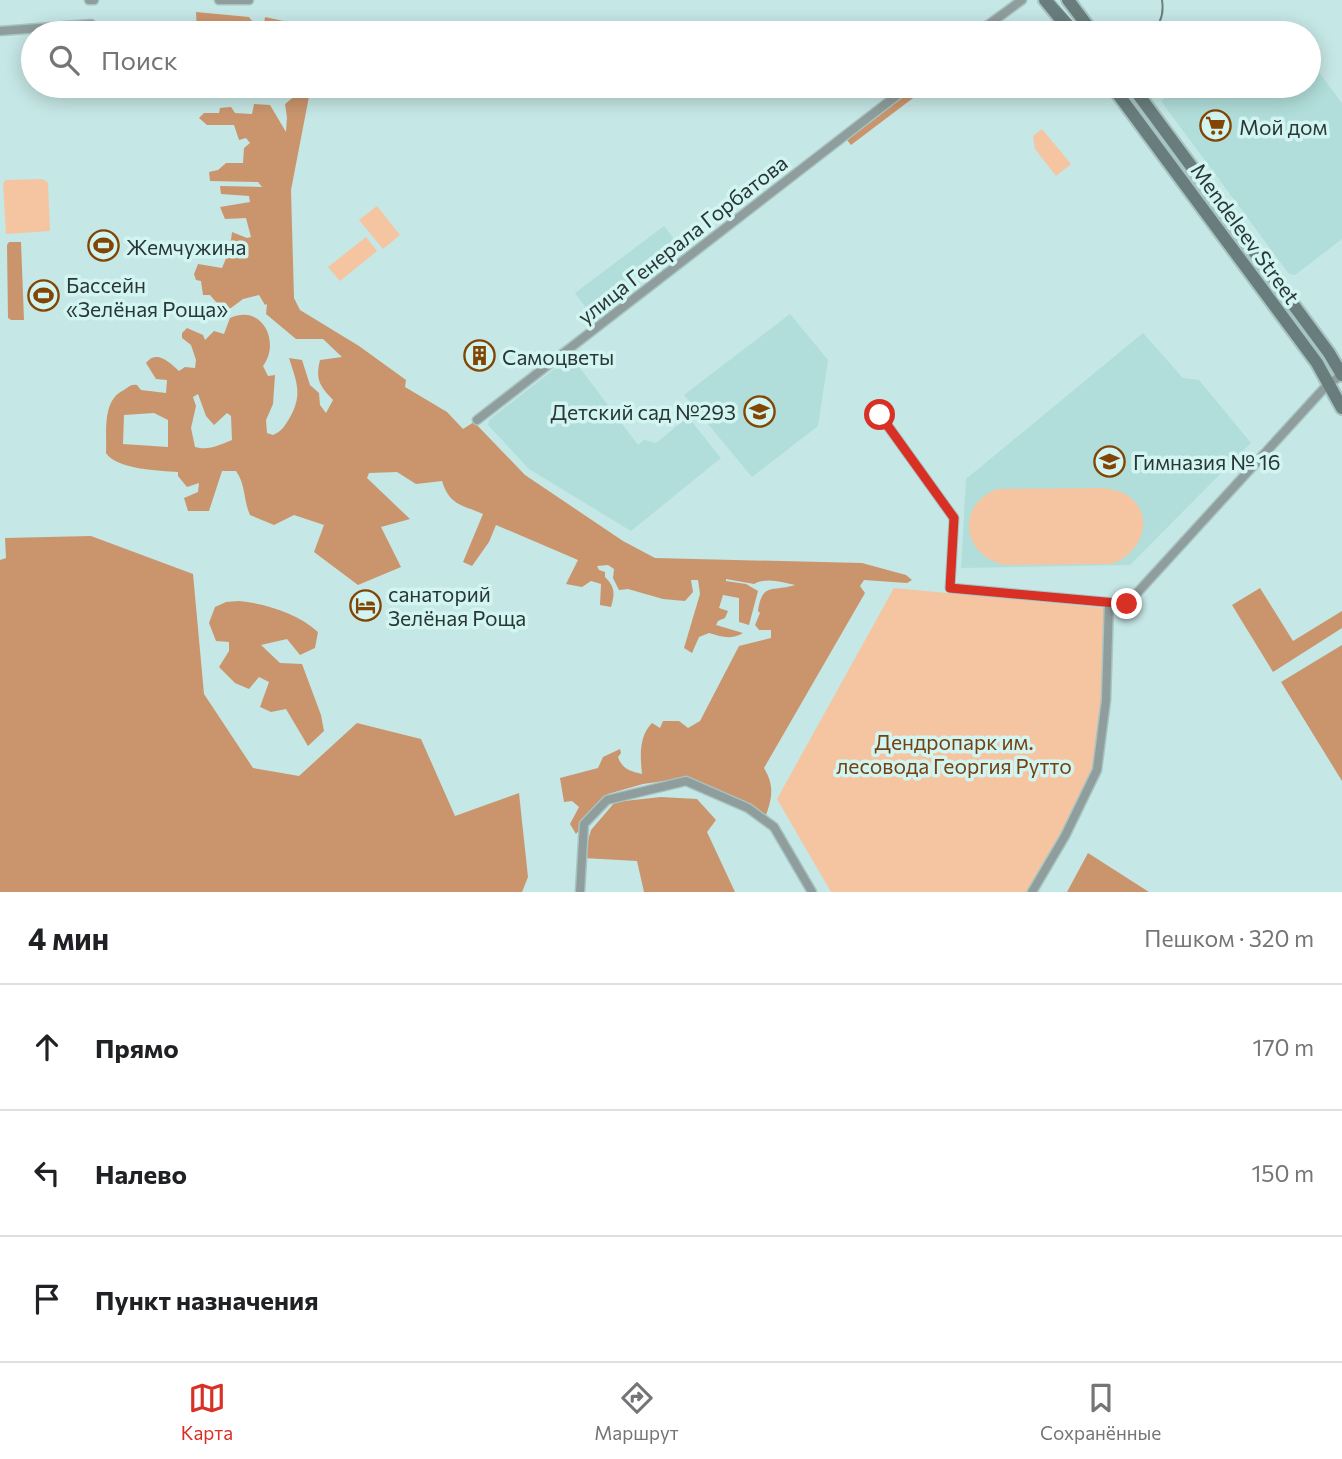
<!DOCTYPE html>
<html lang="ru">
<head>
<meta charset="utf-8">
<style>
	:root { --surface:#fff; --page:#f2f2f2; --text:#202124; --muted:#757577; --line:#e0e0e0; --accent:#d93025 }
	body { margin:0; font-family:Commissioner,sans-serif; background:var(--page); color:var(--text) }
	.stop { position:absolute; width:21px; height:21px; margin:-16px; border:5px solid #d93025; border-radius:50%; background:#fff }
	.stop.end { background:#d93025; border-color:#fff; box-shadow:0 2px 7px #0008 }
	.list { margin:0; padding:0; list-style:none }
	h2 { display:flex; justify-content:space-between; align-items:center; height:91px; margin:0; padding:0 28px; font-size:30px }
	h2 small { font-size:23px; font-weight:400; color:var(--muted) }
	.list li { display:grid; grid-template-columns:46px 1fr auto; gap:21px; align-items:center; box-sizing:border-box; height:126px; padding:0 28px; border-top:2px solid var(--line) }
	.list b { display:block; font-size:26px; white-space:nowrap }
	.list em { font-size:23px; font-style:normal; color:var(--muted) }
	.icon { flex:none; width:38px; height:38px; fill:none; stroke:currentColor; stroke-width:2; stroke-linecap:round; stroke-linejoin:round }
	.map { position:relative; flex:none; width:1342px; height:892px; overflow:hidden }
	.search { position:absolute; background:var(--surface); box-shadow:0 4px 18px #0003; left:21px; right:21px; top:21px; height:77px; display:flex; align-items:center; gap:18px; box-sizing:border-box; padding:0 24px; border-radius:38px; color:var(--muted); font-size:26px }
	.sheet { height:469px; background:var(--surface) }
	nav { display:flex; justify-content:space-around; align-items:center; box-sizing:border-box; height:98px; border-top:2px solid var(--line); background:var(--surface); font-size:19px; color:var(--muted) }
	nav a { display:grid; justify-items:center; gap:4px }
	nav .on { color:var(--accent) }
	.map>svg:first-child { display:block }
</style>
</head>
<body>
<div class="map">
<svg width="1342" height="892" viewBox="0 0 1342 892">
	<rect width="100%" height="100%" fill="#c5e7e5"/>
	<path fill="#b1deda" d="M 1309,59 L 1342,103 L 1342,239 L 1295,275 L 1289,274 L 1161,101 L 1180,86 L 1309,86 Z
		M 664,226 L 683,250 L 593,317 L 575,293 Z
		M 790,314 L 828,360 L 818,426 L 752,477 L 684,395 Z
		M 1143,333 L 1183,378 L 1199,380 L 1251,443 L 1130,565 L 961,568 L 966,479 Z
		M 571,356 L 638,445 L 644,440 L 656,443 L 688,417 L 721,458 L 631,531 L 529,469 L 488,425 L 489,420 Z"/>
	<path fill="#f5c5a1" d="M 1042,129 L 1071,164 L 1056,176 L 1035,149 L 1033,136 Z
		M 43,179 L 48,183 L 50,231 L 6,234 L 3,183 L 6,180 Z
		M 377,206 L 400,235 L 383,249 L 359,220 Z
		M 366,237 L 377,251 L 340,281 L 328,267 Z
		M 1104,488 C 1114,490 1122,491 1130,497 C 1156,519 1140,554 1112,564 L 1005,565 C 962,556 955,505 997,489 Z
		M 894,588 L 1105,608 L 1103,699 L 1094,770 L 1061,834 L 1028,892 L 831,892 L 777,799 Z"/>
	<path fill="#ca956d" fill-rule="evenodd" d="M 196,12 L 249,17 L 252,21 L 249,27 L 212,33 L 197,33 Z
		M 265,17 L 321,29 L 321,33 L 279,33 L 278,30 L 263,31 Z
		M 267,86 L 311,86 L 291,190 L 294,298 L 300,310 L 359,346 L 406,380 L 405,387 L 447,412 L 463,429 L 474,422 L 525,475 L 623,541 L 655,558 L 862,563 L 906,575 L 912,580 L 907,583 L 864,580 L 860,586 L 865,593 L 764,768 C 775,786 772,799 765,818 L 685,778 L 643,784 L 608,794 L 576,834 L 570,824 L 579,807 L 572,801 L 564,802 L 560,778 L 598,768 L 603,757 L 620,749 L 621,753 L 618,757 C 622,769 630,771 642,774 C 640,756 639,736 652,723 L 660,728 L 663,721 L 679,721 L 688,728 L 700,721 L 739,646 L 771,638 L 771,630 L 759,630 L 755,625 L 760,613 L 758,611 C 762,582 773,592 795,585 C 781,582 766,577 754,584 L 726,579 L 726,581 L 746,584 L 758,591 L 749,625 L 739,622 L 739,598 L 723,595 L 719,608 L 728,611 L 725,618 L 718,621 L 716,625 L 743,633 C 731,640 722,637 709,633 L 699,637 L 692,653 L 684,648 L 700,594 L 698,580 L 691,580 L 693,592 L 685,601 L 663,599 L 628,589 L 619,590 L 613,578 L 614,569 L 608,565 L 597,566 L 599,570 L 605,572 L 605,577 C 615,587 615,593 611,607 L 600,605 L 601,584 L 591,581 L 582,587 L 566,584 L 578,560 L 496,525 L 489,542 L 472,566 L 463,562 L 483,514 C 461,504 450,506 442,481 L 416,484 L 397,472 L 369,473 L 367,478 L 410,519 L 381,527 L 401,567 L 358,585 L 314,552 L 324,525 L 294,515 L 274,525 L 250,515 C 243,499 246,485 236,471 L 222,471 L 209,511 L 188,511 L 184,498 L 198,492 L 199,483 L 187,487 L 178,476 L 178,472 C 160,471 115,469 106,453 C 107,433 102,402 122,391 C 129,388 129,384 137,385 L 141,390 L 166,393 L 167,380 L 156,379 L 146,363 C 157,349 170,363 179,371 L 185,367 L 195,368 L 196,360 L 191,345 L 182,338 L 182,333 L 187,328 L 203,335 L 205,340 L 214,331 L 224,334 L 230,318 C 262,303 281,342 263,366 L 268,376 L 275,375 L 273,404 L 266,420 L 267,433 L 273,435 C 282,431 284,427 289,419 C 303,395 297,383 289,358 L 302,360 L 310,385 L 319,393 L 320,405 L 326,413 L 333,400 C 320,386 315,380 320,360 L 342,357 L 323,339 L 296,339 L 266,314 L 267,304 L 265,305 L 259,295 L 243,299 L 231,308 L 223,310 L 210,295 L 203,295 L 201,281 L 196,280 L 194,274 L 198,264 L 222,268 C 227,257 231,244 232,232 L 247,238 L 251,237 L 246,218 L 225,219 L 220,207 L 250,202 L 249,196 L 221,194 L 220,186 L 262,187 L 258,182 L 210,181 L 209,172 L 218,170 L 226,163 L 243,163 L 244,148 L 250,143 L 246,138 L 239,140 L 234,125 L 207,125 L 199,118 L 204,113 L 219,113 L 220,108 L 231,107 L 235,113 L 252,114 L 254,104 L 270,105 L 286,132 L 287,117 L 285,104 L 296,95 L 294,89 L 279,97 L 267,94 ZM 198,394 L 206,416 L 214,425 L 227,413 L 231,416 L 232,440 C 219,445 209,451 195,447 L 191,428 L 196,406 L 193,397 ZM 154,413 L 168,420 L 168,447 L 123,444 L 124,415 Z
		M 918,86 L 929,86 L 851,145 L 847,140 Z
		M 9,242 L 21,242 L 24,320 L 11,320 L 8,318 L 7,245 Z
		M 91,536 L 193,574 L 204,694 L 253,768 L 299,776 L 357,723 L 421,739 L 455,816 L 519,793 L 528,877 L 522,892 L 0,892 L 0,560 L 6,558 L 5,538 Z
		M 1260,588 L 1293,641 L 1342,611 L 1342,628 L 1273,672 L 1232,605 Z
		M 239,601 C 267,604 297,613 318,632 L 315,648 L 300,655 L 287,639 L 261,645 L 280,663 L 302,664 L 321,715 L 324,731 L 308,746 L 286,709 L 271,712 L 260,707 L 269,682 L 259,677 L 249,689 L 235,683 L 219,667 L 229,651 L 229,642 L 216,641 L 209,623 L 215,607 L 226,602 Z
		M 1342,645 L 1342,781 L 1281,682 Z
		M 661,797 L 697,799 L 716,820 L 707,832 L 735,892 L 644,892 L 637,861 L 583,858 L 591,830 L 615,802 Z
		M 1088,853 L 1149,892 L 1067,892 Z"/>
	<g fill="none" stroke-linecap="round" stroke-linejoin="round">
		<defs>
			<path id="street" d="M 89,0 L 94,0
				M 219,0 L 249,0
				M 0,31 L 91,24
				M 977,33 L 1022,0
				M 880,415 L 954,518 L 950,588 L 1127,604 L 1328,384 L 1342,375
				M 477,420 L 909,86
				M 580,892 L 584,824 L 607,800 L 686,781 L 748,808 L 774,827 L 812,892
				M 1032,892 L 1065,836 L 1097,770 L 1106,700 L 1109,603"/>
			<path id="secondary" d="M 1045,0 L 1072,33
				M 1068,0 L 1093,33
				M 1112,86 L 1317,363 L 1342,408
				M 1132,86 L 1329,353 L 1342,375"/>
		</defs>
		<use href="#street" stroke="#a6c4c2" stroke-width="11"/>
		<use href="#secondary" stroke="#a6c4c2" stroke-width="16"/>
		<use href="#street" stroke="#8f9e9c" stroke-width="8"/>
		<use href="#secondary" stroke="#697e7c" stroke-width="12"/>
		<path stroke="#6b8180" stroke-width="2" d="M 1052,0 L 1072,22 L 1100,33
			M 1150,33 C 1161,25 1164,13 1162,0"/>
	</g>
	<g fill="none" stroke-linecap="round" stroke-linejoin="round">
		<path stroke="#d93025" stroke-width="9" d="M 880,415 L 954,518 L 950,588 L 1127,604"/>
	</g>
	<defs>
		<symbol id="supermarket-ring" viewBox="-11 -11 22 22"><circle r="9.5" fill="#d2f5f2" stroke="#834504" stroke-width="1.5"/><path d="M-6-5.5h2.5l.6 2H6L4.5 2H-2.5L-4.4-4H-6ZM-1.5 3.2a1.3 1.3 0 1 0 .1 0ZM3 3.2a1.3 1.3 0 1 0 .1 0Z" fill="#834504"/></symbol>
		<symbol id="stadium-ring" viewBox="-11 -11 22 22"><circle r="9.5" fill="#d2f5f2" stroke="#834504" stroke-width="1.5"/><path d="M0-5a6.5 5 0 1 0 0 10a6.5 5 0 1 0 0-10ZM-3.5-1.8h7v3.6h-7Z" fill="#834504"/></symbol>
		<symbol id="building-ring" viewBox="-11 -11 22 22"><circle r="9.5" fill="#d2f5f2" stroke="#834504" stroke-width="1.5"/><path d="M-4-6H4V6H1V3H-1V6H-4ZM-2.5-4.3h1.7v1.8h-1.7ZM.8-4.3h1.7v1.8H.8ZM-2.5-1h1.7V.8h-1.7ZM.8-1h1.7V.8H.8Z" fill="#834504"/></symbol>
		<symbol id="school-ring" viewBox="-11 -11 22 22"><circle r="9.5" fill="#d2f5f2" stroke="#834504" stroke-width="1.5"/><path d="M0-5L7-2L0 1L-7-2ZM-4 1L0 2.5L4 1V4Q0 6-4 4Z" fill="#834504"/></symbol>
		<symbol id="hotel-ring" viewBox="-11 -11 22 22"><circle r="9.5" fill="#d2f5f2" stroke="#834504" stroke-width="1.5"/><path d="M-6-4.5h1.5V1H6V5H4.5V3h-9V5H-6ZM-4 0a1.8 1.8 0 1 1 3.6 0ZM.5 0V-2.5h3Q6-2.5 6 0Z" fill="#834504"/></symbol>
	</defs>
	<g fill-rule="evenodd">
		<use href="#supermarket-ring" x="1198" y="108" width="35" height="35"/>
		<use href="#stadium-ring" x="86" y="228" width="35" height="35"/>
		<use href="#stadium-ring" x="26" y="278" width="35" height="35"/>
		<use href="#building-ring" x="462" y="338" width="35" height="35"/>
		<use href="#school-ring" x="742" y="394" width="35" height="35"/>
		<use href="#school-ring" x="1092" y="444" width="35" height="35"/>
		<use href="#hotel-ring" x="348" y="588" width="35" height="35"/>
	</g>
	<g text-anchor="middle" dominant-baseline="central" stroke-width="7" stroke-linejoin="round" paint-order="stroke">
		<g font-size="21" fill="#293736" stroke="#d2f5f2" text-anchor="start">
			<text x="1239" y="126">Мой дом</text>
			<text x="126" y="246">Жемчужина</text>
			<text x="66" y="284">Бассейн<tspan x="66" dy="24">«Зелёная Роща»</tspan></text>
			<text x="502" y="356">Самоцветы</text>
			<text x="736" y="411" text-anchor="end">Детский сад №293</text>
			<text x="1133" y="461">Гимназия № 16</text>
			<text x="388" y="593">санаторий<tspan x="388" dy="24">Зелёная Роща</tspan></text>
		</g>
		<g font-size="21" fill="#293736" stroke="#d2f5f2">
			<text transform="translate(1246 233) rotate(54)">Mendeleev Street</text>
			<text transform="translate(682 239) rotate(-38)">улица Генерала Горбатова</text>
		</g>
		<g font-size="21" fill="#744113" stroke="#d2f5f2">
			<text x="954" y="741">Дендропарк им.<tspan x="954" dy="24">лесовода Георгия Рутто</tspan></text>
		</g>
	</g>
</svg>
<div class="stop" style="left:880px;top:415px"></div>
<div class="stop end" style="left:1127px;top:604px"></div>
<div class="search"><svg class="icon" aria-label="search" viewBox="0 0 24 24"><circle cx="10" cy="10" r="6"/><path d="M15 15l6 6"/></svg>Поиск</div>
</div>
<section class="sheet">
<h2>4 мин<small>Пешком · 320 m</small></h2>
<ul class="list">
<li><svg class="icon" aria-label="ahead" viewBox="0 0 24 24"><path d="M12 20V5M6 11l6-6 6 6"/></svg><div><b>Прямо</b></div><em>170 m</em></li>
<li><svg class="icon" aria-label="left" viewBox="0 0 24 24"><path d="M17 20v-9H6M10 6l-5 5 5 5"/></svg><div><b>Налево</b></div><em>150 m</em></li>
<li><svg class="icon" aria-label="arrive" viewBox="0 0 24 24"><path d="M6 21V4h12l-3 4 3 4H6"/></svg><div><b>Пункт назначения</b></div></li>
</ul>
</section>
<nav>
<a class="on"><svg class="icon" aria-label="map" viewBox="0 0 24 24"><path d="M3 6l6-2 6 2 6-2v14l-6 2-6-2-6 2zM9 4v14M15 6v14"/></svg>Карта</a>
<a><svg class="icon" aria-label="directions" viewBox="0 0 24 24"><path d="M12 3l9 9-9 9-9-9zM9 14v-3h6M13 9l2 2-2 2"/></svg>Маршрут</a>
<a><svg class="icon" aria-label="saved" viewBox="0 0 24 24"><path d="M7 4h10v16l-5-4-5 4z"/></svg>Сохранённые</a>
</nav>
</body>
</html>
